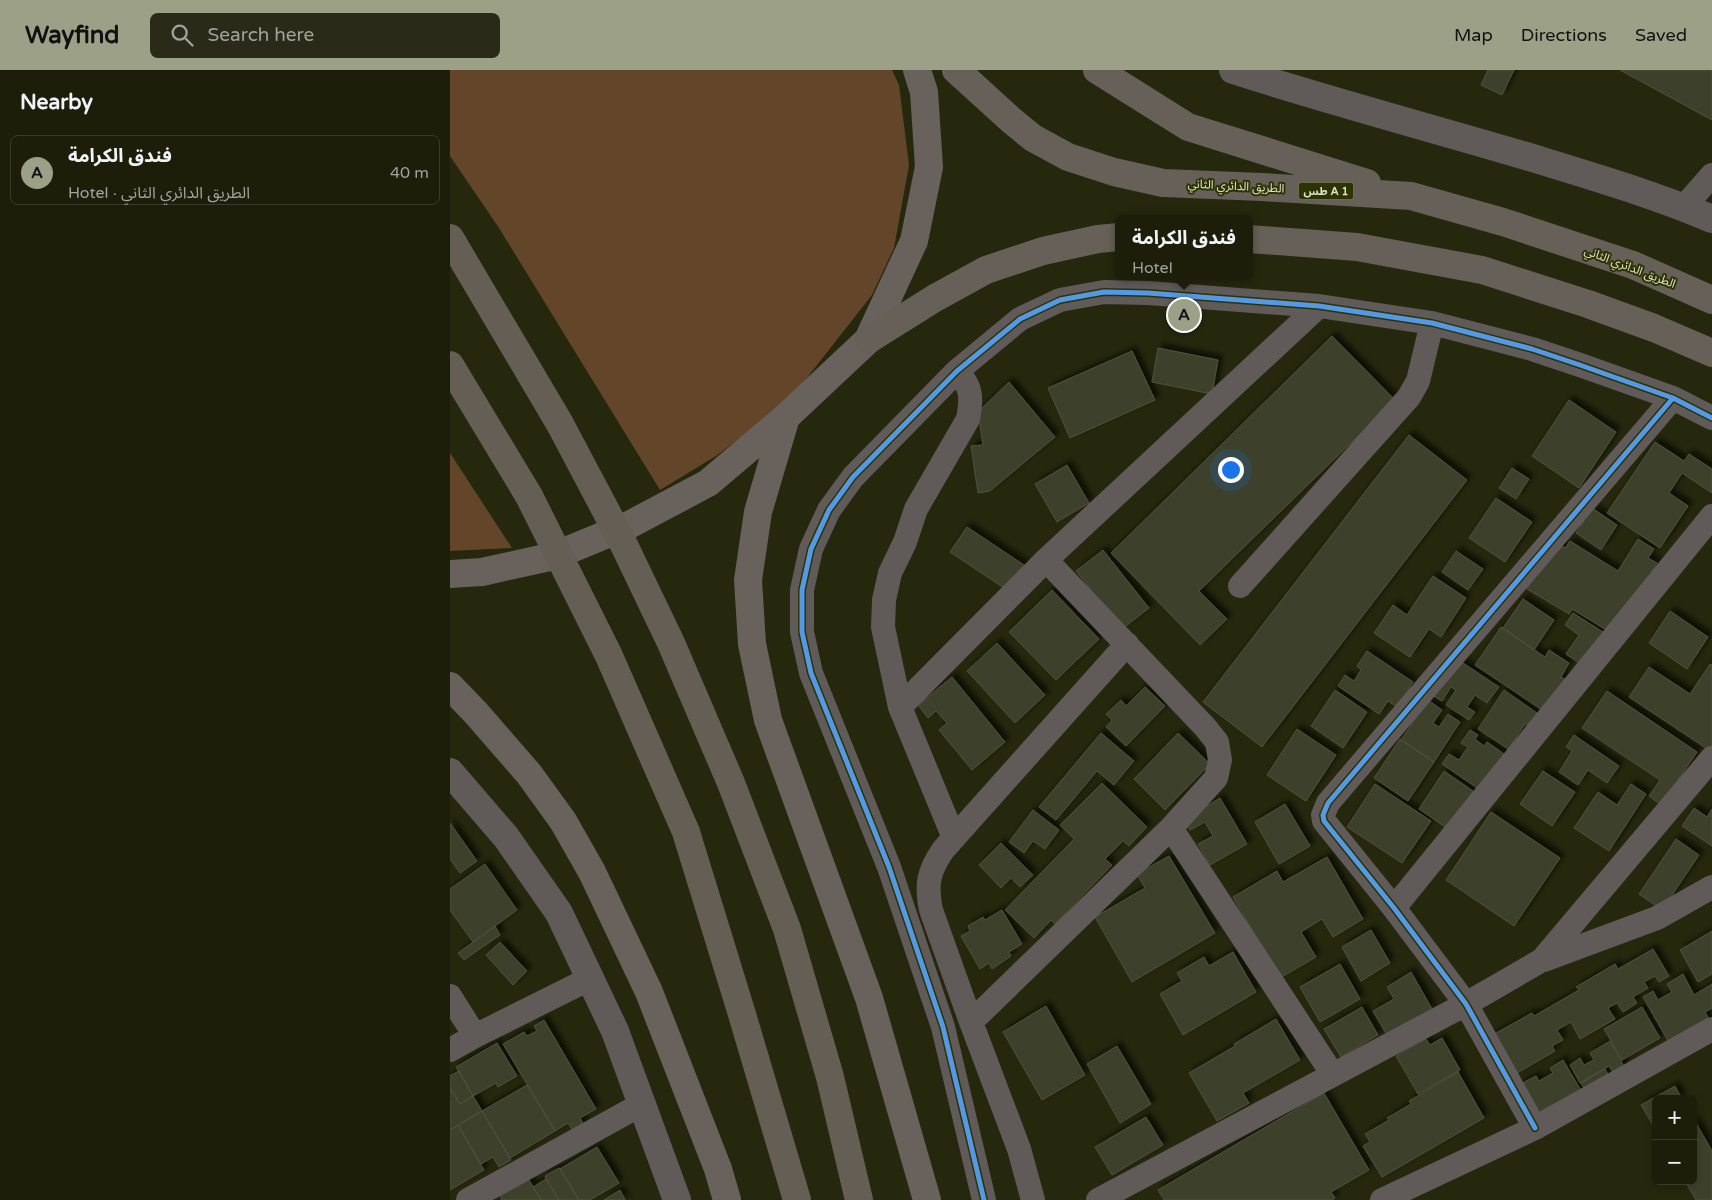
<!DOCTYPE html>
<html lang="en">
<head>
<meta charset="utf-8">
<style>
	:root { --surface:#1c1e0a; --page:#292b18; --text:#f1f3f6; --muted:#a0a29c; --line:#3a3c2b; --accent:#9ca087 }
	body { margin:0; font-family:"Varela Round","Noto Sans Arabic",sans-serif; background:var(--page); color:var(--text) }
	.controls { position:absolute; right:15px; bottom:15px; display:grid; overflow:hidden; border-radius:8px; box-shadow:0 2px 8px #0003 }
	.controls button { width:45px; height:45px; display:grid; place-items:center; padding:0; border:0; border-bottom:1px solid var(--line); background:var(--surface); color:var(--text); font:25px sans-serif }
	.you { position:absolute; left:780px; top:399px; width:18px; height:18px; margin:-12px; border:4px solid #fff; border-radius:50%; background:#1a73e8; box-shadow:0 0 0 8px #1a73e833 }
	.badge { display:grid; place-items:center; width:32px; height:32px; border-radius:50%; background:var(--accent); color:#111; font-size:16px; font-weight:700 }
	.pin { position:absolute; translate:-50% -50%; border:2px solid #fff; box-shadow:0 1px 5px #0006 }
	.popup { position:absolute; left:665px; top:145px; width:138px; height:65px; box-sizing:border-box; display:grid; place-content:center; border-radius:8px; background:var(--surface); filter:drop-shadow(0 1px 4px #0005); font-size:16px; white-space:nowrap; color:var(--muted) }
	.popup b { font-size:19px; color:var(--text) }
	.popup::after { content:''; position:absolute; left:50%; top:100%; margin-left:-10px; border:10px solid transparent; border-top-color:var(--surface) }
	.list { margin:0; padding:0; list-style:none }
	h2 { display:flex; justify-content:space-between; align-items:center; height:65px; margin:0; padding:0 20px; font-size:21px }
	h2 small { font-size:16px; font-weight:400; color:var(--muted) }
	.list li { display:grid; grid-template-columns:32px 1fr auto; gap:15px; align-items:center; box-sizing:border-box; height:70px; margin:0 10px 10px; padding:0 10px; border:1px solid var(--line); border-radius:8px }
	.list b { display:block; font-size:19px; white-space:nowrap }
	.list p { margin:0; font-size:16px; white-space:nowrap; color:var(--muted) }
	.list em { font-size:16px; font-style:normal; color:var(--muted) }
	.icon { flex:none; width:28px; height:28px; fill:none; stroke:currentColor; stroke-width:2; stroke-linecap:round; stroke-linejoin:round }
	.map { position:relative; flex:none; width:1262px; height:1130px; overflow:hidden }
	header { display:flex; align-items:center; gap:30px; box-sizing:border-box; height:70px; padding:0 25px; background:var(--accent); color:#111 }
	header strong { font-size:24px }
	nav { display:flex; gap:28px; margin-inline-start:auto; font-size:18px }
	.search { width:350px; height:45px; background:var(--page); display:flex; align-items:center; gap:12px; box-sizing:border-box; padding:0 18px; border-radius:8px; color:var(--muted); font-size:19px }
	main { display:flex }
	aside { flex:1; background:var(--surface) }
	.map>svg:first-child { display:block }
</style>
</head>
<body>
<header>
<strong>Wayfind</strong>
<div class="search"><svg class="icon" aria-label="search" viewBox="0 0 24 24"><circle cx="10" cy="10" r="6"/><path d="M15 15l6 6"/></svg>Search here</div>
<nav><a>Map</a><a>Directions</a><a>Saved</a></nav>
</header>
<main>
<aside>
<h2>Nearby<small></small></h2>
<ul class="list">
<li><span class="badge">A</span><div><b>فندق الكرامة</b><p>Hotel · الطريق الدائري الثاني</p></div><em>40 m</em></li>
</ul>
</aside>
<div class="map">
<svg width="1262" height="1130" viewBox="0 0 1262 1130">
	<defs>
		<filter id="shadow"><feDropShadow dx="4.5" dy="-4.5" stdDeviation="2.5" flood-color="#0009"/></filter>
	</defs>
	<rect width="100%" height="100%" fill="#25280d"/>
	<path fill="#63452a" d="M 0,0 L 442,0 L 449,15 L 459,95 L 444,178 L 422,225 L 338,332 L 266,386 L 210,420 L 49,158 L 0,86 Z
		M 0,383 L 62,478 L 0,481 Z"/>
	<path fill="#3e4029" stroke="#4f523d" filter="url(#shadow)" d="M 1038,0 L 1064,0 L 1052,25 L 1031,15 Z
		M 1170,0 L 1262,0 L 1262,50 Z
		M 882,266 L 945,330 L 749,521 L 777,549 L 750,575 L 661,483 Z
		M 708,278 L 768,290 L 762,324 L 702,312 Z
		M 682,281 L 705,330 L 620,368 L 598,318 Z
		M 559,312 L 605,367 L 540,421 L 528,423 L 521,376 L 533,375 L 528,342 Z
		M 1119,330 L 1166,362 L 1129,418 L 1082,386 Z
		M 959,365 L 1017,410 L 812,677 L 753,632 Z
		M 1205,372 L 1234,391 L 1239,384 L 1262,399 L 1262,423 L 1232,403 L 1219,423 L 1238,436 L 1210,478 L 1157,443 Z
		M 617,395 L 639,433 L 607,452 L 585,414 Z
		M 1062,398 L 1079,409 L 1066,429 L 1049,418 Z
		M 1046,428 L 1082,452 L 1055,492 L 1019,468 Z
		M 1142,438 L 1167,455 L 1151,480 L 1126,463 Z
		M 517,457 L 577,497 L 560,522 L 500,482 Z
		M 1188,469 L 1204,479 L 1198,488 L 1207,493 L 1163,564 L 1122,539 L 1119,544 L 1077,519 L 1105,473 L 1115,478 L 1120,471 L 1168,501 Z
		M 653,480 L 699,538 L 672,559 L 626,501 Z
		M 1006,481 L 1033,499 L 1018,520 L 992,502 Z
		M 983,506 L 1016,528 L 991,567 L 979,559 L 960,587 L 924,563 L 943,535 L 957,545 Z
		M 602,520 L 649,569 L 606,610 L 559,562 Z
		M 1073,529 L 1104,550 L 1084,580 L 1053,558 Z
		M 1220,541 L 1258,567 L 1237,599 L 1199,573 Z
		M 1123,543 L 1156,564 L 1135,597 L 1116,584 L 1129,565 L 1115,555 Z
		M 1051,557 L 1095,587 L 1099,580 L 1119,593 L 1111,607 L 1116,610 L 1095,642 L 1025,595 Z
		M 547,573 L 595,625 L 565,653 L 517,601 Z
		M 917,581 L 963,612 L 947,637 L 938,631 L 929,644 L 888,616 L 895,605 L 904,611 L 911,600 L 907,596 Z
		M 1007,589 L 1049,617 L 1037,633 L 1025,625 L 1017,637 L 1025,642 L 1019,650 L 996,635 L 1006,620 L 1001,617 L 992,631 L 982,625 Z
		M 1260,594 L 1262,595 L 1262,675 L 1259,680 L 1179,627 L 1199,597 L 1240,624 Z
		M 502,607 L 555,672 L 522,700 L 489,660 L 497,653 L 486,641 L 478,648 L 468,635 Z
		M 695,617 L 715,636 L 676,676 L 656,657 L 662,650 L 656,644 L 671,630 L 676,636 Z
		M 885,620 L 917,642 L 893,678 L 861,656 Z
		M 1054,620 L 1094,648 L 1085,660 L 1075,654 L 1058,679 L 1028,659 Z
		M 1157,621 L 1247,682 L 1211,735 L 1199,726 L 1210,710 L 1132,658 Z
		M 978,630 L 992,640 L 983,653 L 989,657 L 998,644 L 1010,652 L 984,692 L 951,670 Z
		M 847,659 L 886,685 L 856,731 L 817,705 Z
		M 1020,660 L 1028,665 L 1025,669 L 1034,676 L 1037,672 L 1057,686 L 1033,722 L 992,694 L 999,684 L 1009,690 L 1018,677 L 1011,673 Z
		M 651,663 L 684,691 L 664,715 L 647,701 L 606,750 L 589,737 Z
		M 728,663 L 760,694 L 715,740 L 684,709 Z
		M 1124,665 L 1169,696 L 1157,713 L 1138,700 L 1128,715 L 1109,702 L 1122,681 L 1116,677 Z
		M 950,669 L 984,692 L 958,731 L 924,708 Z
		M 994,701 L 1023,721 L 998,759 L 969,739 Z
		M 1093,701 L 1125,722 L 1102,756 L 1070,734 Z
		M 652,713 L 697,757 L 679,776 L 673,771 L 655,789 L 662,795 L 605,854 L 601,850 L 584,868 L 555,840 L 624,769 L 610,755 Z
		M 925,714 L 981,751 L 952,793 L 897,757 Z
		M 1181,714 L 1196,724 L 1159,781 L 1124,758 L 1148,722 L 1167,735 Z
		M 770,728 L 797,774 L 760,795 L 748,774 L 763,766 L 755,752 L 740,760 L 734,750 Z
		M 835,734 L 860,776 L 829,794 L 805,752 Z
		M 1244,738 L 1257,747 L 1262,739 L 1262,776 L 1232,756 Z
		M 583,740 L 609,760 L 595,779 L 583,771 L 574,783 L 559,772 Z
		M 1041,742 L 1110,788 L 1064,856 L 996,810 Z
		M 0,753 L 27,791 L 10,803 L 0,789 Z
		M 1226,769 L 1249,785 L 1212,840 L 1189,824 Z
		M 551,773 L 583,805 L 570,817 L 561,808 L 551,818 L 529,795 Z
		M 719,786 L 765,863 L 682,912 L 645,847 L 695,818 L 687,804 Z
		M 877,787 L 913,849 L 883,867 L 872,849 L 851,862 L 866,887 L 830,908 L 783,827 L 827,801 L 833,812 Z
		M 35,794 L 67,840 L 23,872 L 0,840 L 0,819 Z
		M 552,840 L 572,874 L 559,882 L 561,886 L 542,899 L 539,893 L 530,899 L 511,866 L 520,861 L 518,856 L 533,847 L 535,850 Z
		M 45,856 L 50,865 L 14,890 L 8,883 Z
		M 921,860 L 940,893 L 911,911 L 892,877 Z
		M 1262,861 L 1262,904 L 1248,912 L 1230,880 Z
		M 50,872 L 77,901 L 63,915 L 36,885 Z
		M 1203,879 L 1219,906 L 1209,912 L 1205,906 L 1194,912 L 1198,918 L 1183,927 L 1187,933 L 1173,942 L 1167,933 L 1158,938 L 1165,949 L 1130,969 L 1121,952 L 1107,960 L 1113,970 L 1102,976 L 1105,981 L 1062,1006 L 1039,967 L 1082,943 L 1084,946 L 1129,920 L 1126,917 L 1165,894 L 1168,899 Z
		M 783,882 L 806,922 L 733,965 L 710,924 L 732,911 L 727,903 L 754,887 L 759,896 Z
		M 890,894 L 910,929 L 870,952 L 850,917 Z
		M 961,902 L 982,939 L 937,965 L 923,941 L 944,929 L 937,917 Z
		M 1233,904 L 1244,925 L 1262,914 L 1262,938 L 1255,942 L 1261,953 L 1221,976 L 1193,927 L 1203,921 L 1208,930 L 1222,922 L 1217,914 Z
		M 596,936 L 635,1005 L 592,1030 L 553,962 Z
		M 912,937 L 928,965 L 891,987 L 874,959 Z
		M 1192,937 L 1210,968 L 1172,990 L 1154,959 Z
		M 826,949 L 850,990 L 793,1023 L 799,1033 L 767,1051 L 739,1003 L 785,976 L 784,974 Z
		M 94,950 L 146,1039 L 130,1048 L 134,1055 L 123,1061 L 118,1053 L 105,1061 L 53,974 L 74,962 L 77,966 L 87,961 L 84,956 Z
		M 992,968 L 1010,1000 L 968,1024 L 946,986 L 976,969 L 980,975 Z
		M 1160,971 L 1175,998 L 1164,1004 L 1159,996 L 1130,1013 L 1120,995 L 1130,988 L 1134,995 L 1144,990 L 1140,983 Z
		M 47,973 L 67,1006 L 48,1017 L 46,1013 L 23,1026 L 6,997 Z
		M 667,976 L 701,1034 L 670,1053 L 637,994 Z
		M 1113,990 L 1133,1024 L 1088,1047 L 1069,1015 L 1086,1006 L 1089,1011 L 1103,1003 L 1100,998 Z
		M 1155,999 L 1162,1011 L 1138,1025 L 1131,1013 Z
		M 9,1001 L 23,1026 L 10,1034 L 0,1018 L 0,1006 Z
		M 1008,1002 L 1034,1048 L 932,1107 L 913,1076 L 920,1072 L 915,1064 L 939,1050 L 937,1048 L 961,1034 L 959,1031 Z
		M 77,1015 L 105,1061 L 60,1088 L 32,1041 Z
		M 1225,1016 L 1232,1029 L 1206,1029 L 1206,1060 L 1191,1035 Z
		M 0,1018 L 10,1034 L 23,1026 L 32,1041 L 0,1060 Z
		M 874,1023 L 919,1100 L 881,1122 L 885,1128 L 882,1130 L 714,1130 L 708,1120 Z
		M 32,1041 L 61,1090 L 49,1097 L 43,1087 L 31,1094 L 8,1055 Z
		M 696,1047 L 713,1075 L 662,1105 L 645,1077 Z
		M 1243,1048 L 1262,1081 L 1262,1130 L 1246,1130 L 1235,1111 L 1243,1111 Z
		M 8,1055 L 34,1100 L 0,1120 L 0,1060 Z
		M 147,1077 L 169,1113 L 140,1130 L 129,1130 L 110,1099 Z
		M 109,1098 L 110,1099 L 129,1130 L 109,1130 L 96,1109 L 95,1106 Z
		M 96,1109 L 109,1130 L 91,1130 L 83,1117 Z
		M 79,1110 L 91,1130 L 52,1130 L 50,1126 Z
		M 170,1120 L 175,1130 L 154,1130 Z"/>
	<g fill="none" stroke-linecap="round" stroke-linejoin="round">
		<path stroke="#605a59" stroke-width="24" d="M 1234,137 L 1262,105
			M 790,516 L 959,327 L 968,311 L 982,253
			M 450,637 L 596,490 L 869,236
			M 721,758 L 883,1005
			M 504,768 L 450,637 L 433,557 L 434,530 L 440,503 L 455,472 L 466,439 L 518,349 C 522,328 522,317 507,301
			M 944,838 L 1262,446
			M 1094,890 L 1207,848 L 1262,817
			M 0,926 L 25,966
			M 521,952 L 721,758 L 766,708 L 770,690 L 767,672 L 755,657 L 596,490
			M 0,980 L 25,966 L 141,908
			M 1085,1058 L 1016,934 L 944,838 L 874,751 L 873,745 L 878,733 L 1223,328
			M 18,1130 L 192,1034
			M 534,1130 L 493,957 L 439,797 L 361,603 L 352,562 L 352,520 L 361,479 L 379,440 L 403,407 L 507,301 L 570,249 L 610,230 L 654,222 L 698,223 L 869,236 L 982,253 L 1082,279 L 1130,295 L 1223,328 L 1262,348
			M 583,1130 L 569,1079 L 521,952 L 481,840 C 476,815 478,802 493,780 L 677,574
			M 648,1130 L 1016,934 L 1092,890 L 1262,688
			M 932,1130 L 1085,1058 L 1262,959"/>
		<path stroke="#605a59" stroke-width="28" d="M 783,0 C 883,32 985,59 1086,89 C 1145,107 1205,125 1262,149
			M 0,702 L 56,767 L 109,843 L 165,961 L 227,1130"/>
		<path stroke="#68615c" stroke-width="28" d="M 336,347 L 308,442 L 298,510 L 302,574 L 318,650 L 419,928 L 477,1130
			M 0,504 L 32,502 L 104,486 L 179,455 L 258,413 L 336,347 L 418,270 L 464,171 L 479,97 L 474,22 L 467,0
			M 0,616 L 26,643 L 79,704 L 113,751 L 142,802 L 199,922 L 268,1099 L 277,1130"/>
		<path stroke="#666058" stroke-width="28" d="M 506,0 L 561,50 L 583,68 L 618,87 L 664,102 L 713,113 L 812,117 L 961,126 L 1053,152 L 1183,195 L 1262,230
			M 647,0 L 738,57 L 917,113
			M 799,169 L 907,177 L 1032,200 L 1138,234 L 1204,258 L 1262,283
			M 418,270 L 485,228 L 536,200 L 593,181 L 648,169 L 669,167"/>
		<path stroke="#645e55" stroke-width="28" d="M 0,168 L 110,354 L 174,475 L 221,573 L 281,713 L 337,859 L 380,1007 L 409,1130
			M 0,295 L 79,426 L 159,586 L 236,762 L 291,941 L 347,1130"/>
		<defs>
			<path id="cycleway" d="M 1085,1058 L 1016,934 L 944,838 L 874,751 L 873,745 L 878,733 L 1223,328
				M 534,1130 L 493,957 L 439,797 L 361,603 L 352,562 L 352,520 L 361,479 L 379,440 L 403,407 L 507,301 L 570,249 L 610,230 L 654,222 L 698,223 L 869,236 L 982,253 L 1082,279 L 1130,295 L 1223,328 L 1262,348"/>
		</defs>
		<use href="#cycleway" stroke="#2d3302" stroke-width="8"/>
		<use href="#cycleway" stroke="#5399e6" stroke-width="5"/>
	</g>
	<g text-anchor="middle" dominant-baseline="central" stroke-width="4" stroke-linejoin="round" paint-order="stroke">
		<rect fill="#2d3302" stroke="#a8ad8d" stroke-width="1" x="848.5" y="112.5" width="55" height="17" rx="4"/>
		<g font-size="11" font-weight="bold" fill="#dce1c8">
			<text x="876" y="121">طس A 1</text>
		</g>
		<g font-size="12" fill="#dce1c8" stroke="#2d3302">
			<text transform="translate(786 116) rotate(3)">الطريق الدائري الثاني</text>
			<text transform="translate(1180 197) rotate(21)">الطريق الدائري الثاني</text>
		</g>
	</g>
</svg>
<div class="controls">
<button>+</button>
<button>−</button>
</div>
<div class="you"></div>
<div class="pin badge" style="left:734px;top:245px">A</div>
<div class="popup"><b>فندق الكرامة</b>Hotel</div>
</div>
</main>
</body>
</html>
